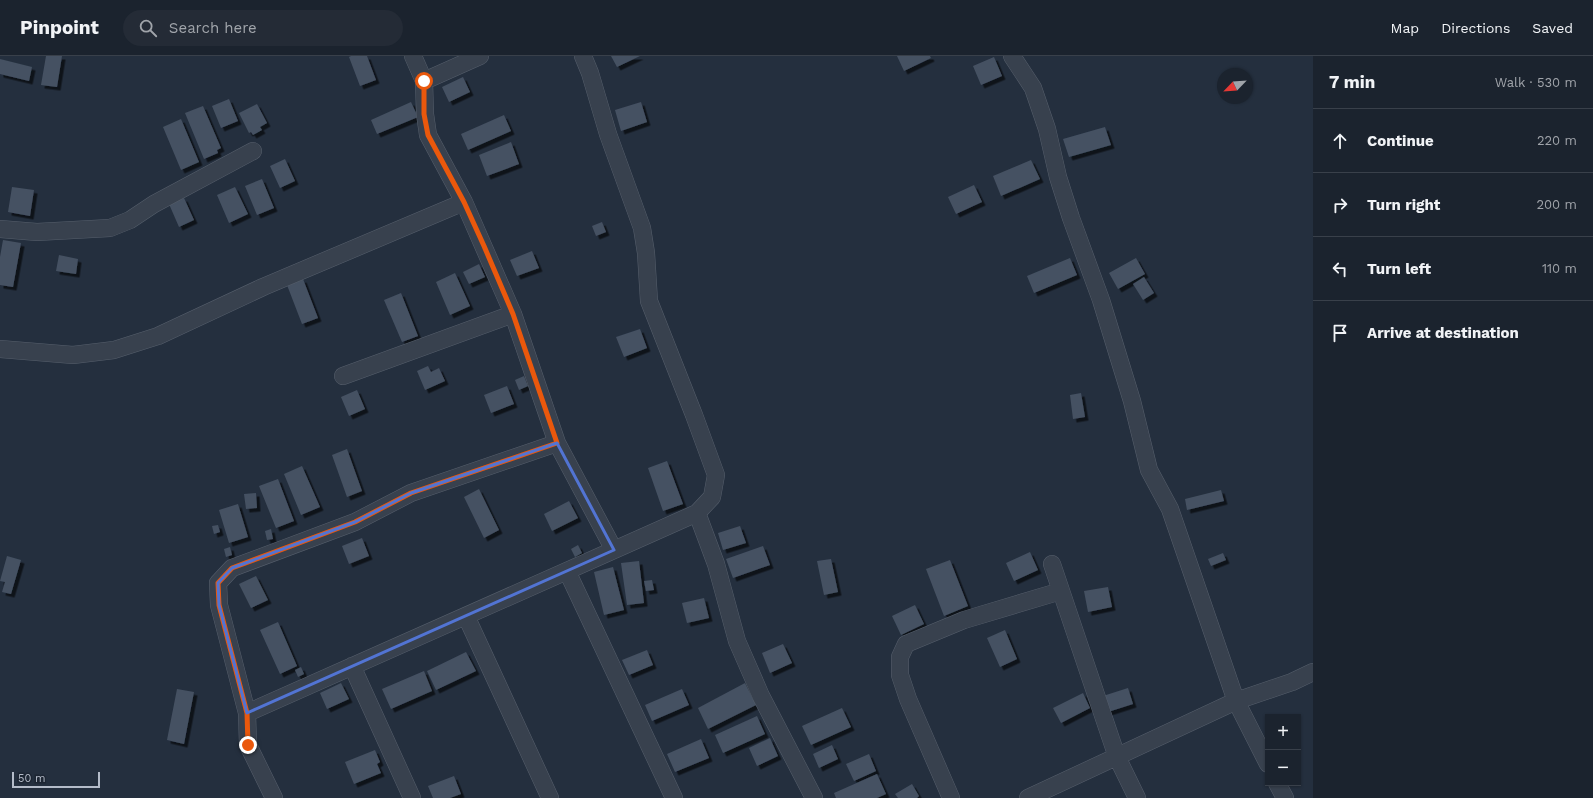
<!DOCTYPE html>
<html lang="en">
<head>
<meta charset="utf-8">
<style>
	:root { --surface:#1b232e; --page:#242b36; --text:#f1f3f6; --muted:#a0a4aa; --line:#39404a }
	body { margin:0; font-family:"Work Sans",sans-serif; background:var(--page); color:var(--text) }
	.controls { position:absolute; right:12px; bottom:12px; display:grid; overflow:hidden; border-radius:0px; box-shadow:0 1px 3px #0004 }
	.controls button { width:36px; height:36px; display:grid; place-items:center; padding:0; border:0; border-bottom:1px solid var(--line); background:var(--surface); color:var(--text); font:20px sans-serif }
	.compass { position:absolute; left:1217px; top:12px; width:36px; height:36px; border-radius:50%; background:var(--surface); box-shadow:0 1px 3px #0004; rotate:245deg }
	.scale { position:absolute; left:12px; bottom:10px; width:88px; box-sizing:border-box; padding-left:4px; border:2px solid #b4bcc9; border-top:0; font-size:11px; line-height:14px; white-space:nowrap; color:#b4bcc9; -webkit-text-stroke:3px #1d2633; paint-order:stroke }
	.stop { position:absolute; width:12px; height:12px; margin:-9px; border:3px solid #ea580c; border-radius:50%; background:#fff }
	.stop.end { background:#ea580c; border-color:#fff; box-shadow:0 1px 4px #0008 }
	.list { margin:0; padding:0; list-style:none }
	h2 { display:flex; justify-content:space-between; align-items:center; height:52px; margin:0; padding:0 16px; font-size:17px }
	h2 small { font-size:13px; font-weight:400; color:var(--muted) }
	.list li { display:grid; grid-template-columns:26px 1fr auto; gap:12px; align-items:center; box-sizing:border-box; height:64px; padding:0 16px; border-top:1px solid var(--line) }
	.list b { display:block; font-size:15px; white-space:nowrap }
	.list em { font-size:13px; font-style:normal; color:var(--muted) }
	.icon { flex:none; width:22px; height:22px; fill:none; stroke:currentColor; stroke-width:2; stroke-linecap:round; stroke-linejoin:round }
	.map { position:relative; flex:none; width:1313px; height:742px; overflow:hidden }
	header { display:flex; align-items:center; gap:24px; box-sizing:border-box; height:56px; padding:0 20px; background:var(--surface); border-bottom:1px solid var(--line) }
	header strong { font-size:19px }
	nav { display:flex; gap:22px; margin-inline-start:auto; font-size:14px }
	.search { width:280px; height:36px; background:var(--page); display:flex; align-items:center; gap:10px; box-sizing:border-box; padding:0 14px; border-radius:22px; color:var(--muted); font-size:15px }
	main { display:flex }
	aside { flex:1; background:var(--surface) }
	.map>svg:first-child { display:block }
</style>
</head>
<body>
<header>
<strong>Pinpoint</strong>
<div class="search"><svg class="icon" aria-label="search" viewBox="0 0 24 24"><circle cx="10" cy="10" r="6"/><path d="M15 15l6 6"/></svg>Search here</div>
<nav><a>Map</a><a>Directions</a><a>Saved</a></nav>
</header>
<main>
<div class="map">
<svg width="1313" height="742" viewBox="0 0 1313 742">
	<defs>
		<filter id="shadow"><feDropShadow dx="3.5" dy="3.5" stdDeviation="0" flood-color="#0009"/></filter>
	</defs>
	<rect width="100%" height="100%" fill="#242f3e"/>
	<path fill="#455162" filter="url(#shadow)" d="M 46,0 L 62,0 L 57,31 L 41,29 Z
		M 351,0 L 367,0 L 376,24 L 360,30 L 349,1 Z
		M 611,0 L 640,0 L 617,11 Z
		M 897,0 L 930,0 L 931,2 L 904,15 Z
		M 994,1 L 1002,20 L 981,29 L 973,10 Z
		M 0,3 L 32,11 L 29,25 L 0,18 Z
		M 463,21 L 470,36 L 449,46 L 442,31 Z
		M 229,43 L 238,65 L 221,72 L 212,50 Z
		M 411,46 L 418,61 L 377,78 L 371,64 Z
		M 641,46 L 647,66 L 621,75 L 615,54 Z
		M 257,48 L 267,67 L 260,71 L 262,74 L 253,79 L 251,76 L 249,77 L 239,57 Z
		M 203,50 L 221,92 L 217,94 L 218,97 L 204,103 L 185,57 Z
		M 504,59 L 511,75 L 468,94 L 461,78 Z
		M 181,63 L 199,106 L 181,114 L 163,71 Z
		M 1105,71 L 1111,89 L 1069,101 L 1063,83 Z
		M 511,86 L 519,108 L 487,120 L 479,99 Z
		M 285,103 L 295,125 L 280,132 L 270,110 Z
		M 1031,104 L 1040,123 L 1001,140 L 993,120 Z
		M 262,123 L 274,152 L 257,159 L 245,130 Z
		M 974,129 L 982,146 L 956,158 L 948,141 Z
		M 12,131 L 34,134 L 30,160 L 8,156 Z
		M 235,131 L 248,158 L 229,167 L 217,139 Z
		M 184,142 L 194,164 L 179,171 L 169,148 Z
		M 602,166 L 606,176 L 596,180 L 592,170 Z
		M 3,184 L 21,187 L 13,231 L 0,229 L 0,201 Z
		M 532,195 L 539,212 L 517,220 L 510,204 Z
		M 59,199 L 78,203 L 76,218 L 56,215 Z
		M 1070,202 L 1077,219 L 1034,237 L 1027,220 Z
		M 1136,202 L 1145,218 L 1118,233 L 1109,217 Z
		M 479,208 L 485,221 L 469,228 L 463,216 Z
		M 455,217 L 470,250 L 450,259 L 436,226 Z
		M 1144,221 L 1154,237 L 1143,244 L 1133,228 Z
		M 303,223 L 318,262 L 302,268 L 287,229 Z
		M 401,237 L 418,280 L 402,286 L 384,244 Z
		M 640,273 L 647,292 L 624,301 L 616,281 Z
		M 428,310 L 431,316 L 439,312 L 445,325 L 425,334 L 417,315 Z
		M 524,320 L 528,330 L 519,334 L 515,324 Z
		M 507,330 L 514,348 L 491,357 L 484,339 Z
		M 357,334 L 365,353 L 349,360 L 341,341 Z
		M 1081,337 L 1085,361 L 1073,363 L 1070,339 Z
		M 347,393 L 362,435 L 347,441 L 332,399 Z
		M 667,405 L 683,448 L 663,455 L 648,412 Z
		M 302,410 L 320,451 L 301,459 L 284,418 Z
		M 278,423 L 294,465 L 276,472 L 259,430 Z
		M 479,433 L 499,474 L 484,482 L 464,441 Z
		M 1221,434 L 1224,445 L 1187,454 L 1185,443 Z
		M 256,437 L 257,452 L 246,453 L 244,438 Z
		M 569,445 L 578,462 L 552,475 L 544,458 Z
		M 238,448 L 248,481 L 229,487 L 219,454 Z
		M 218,469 L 220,476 L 214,478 L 212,470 Z
		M 740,470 L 746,487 L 723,494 L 718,477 Z
		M 271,473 L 273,483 L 267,484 L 265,475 Z
		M 362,482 L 369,500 L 349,508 L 342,490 Z
		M 578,489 L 582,497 L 575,501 L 571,493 Z
		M 763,490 L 770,509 L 733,522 L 726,503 Z
		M 230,491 L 232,499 L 226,501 L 224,493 Z
		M 1030,496 L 1038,514 L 1014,525 L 1006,507 Z
		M 1223,497 L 1226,504 L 1211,510 L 1208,503 Z
		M 7,500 L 21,504 L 11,538 L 2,536 L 5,526 L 0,525 Z
		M 831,503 L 838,536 L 824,539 L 817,505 Z
		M 950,504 L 968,550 L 944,560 L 926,513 Z
		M 639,505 L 644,547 L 627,549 L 621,507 Z
		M 613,511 L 624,554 L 604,559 L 594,516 Z
		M 256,520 L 268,544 L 251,552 L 239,528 Z
		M 652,524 L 654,534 L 646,535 L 644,525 Z
		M 1108,531 L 1112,551 L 1088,556 L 1084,535 Z
		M 704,542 L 709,562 L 687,567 L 682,547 Z
		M 915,549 L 924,568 L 901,579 L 892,560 Z
		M 278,566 L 297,610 L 280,618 L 260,574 Z
		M 1005,574 L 1017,603 L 1000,611 L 987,582 Z
		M 783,588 L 792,607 L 770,617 L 762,597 Z
		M 647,594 L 653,609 L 629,619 L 622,604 Z
		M 466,596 L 476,615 L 436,634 L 427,615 Z
		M 301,611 L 304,618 L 298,621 L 295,614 Z
		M 424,615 L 432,635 L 391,653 L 382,633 Z
		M 341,627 L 349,643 L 327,653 L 320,637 Z
		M 745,627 L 756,649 L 708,673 L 698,652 Z
		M 1128,632 L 1133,648 L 1108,656 L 1103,640 Z
		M 177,633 L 194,636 L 184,688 L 167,684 Z
		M 682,633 L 689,649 L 652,665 L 645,649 Z
		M 1083,637 L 1090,652 L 1061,667 L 1053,652 Z
		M 842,652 L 851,671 L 811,689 L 802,670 Z
		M 757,660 L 765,678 L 723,697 L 715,679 Z
		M 770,682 L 778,700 L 757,710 L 749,692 Z
		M 701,683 L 709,702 L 675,716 L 667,698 Z
		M 832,689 L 838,703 L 819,712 L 813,698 Z
		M 375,694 L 380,706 L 377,708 L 381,717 L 354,728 L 345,706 Z
		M 869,698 L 876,715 L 854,725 L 846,708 Z
		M 877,718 L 886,738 L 877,742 L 836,742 L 834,737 Z
		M 454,720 L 461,738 L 450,742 L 433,742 L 428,730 Z
		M 912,728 L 919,740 L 917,742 L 898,742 L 895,738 Z"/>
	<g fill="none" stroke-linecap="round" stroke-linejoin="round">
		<defs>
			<path id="minor" d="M 413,0 L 424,25
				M 583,0 L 590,17 L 608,78 L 642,172 L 646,197 L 649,245 L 694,359 L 716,419 L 712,441 L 697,457
				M 1012,0 L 1033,32 L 1047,73 L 1058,121 L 1071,162 L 1101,244 L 1132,345 L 1149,414 L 1170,453 L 1236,645 L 1268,708
				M 464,146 L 428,79 L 425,58 L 424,25 L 480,0
				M 0,173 L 37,176 L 110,172 L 130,164 L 154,148 L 253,95
				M 0,293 L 73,299 L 114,294 L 158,280 L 263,231 L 464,146 L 513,258 L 557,387
				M 343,320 L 513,258
				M 1052,508 L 1117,701 L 1137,742
				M 567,515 L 674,742
				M 466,560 L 550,742
				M 352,610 L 412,742
				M 247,657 L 614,494
				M 1277,727 L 1285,742
				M 274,742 L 248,689 L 247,657 L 219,549 L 218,527 L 232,512 L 355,466 L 411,437 L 557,387 L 614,494 L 697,457 L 716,508 L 737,585 L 761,640 L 814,742
				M 951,742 L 908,643 L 900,619 L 900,601 L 906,588 L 964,564 L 1061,535
				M 1028,742 L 1236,645 L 1292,626 L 1313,616"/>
		</defs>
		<use href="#minor" stroke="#565f6c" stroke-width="18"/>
		<use href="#minor" stroke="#38414e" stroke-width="17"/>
	</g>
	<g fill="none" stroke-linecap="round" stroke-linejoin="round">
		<path stroke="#ea580c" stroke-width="5" d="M 248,689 L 247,657 L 219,549 L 218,527 L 232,512 L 355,466 L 411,437 L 557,387 L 513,258 L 484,190 L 464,146 L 428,79 L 424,58 L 424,25"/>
	</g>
	<path fill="none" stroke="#5274d3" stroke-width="3" stroke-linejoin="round" d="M 557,387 L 614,494 L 247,657 L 219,549 L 218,527 L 232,512 L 355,466 L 411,437 Z"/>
</svg>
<div class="controls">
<button>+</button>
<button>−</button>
</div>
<svg class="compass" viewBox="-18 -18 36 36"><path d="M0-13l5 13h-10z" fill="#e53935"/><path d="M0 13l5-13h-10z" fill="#a0a4aa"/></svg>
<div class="scale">50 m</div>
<div class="stop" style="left:424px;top:25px"></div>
<div class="stop end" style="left:248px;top:689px"></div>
</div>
<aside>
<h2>7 min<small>Walk · 530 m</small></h2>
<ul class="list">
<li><svg class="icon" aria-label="ahead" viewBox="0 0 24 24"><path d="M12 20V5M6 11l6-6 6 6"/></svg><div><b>Continue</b></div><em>220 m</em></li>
<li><svg class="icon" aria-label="right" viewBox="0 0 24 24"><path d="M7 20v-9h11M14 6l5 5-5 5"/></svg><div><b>Turn right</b></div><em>200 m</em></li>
<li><svg class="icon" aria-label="left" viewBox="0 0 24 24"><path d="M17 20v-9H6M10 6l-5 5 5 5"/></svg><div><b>Turn left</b></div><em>110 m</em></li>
<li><svg class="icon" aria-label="arrive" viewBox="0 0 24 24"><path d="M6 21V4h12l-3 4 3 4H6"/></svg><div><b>Arrive at destination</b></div></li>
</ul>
</aside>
</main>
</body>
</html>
